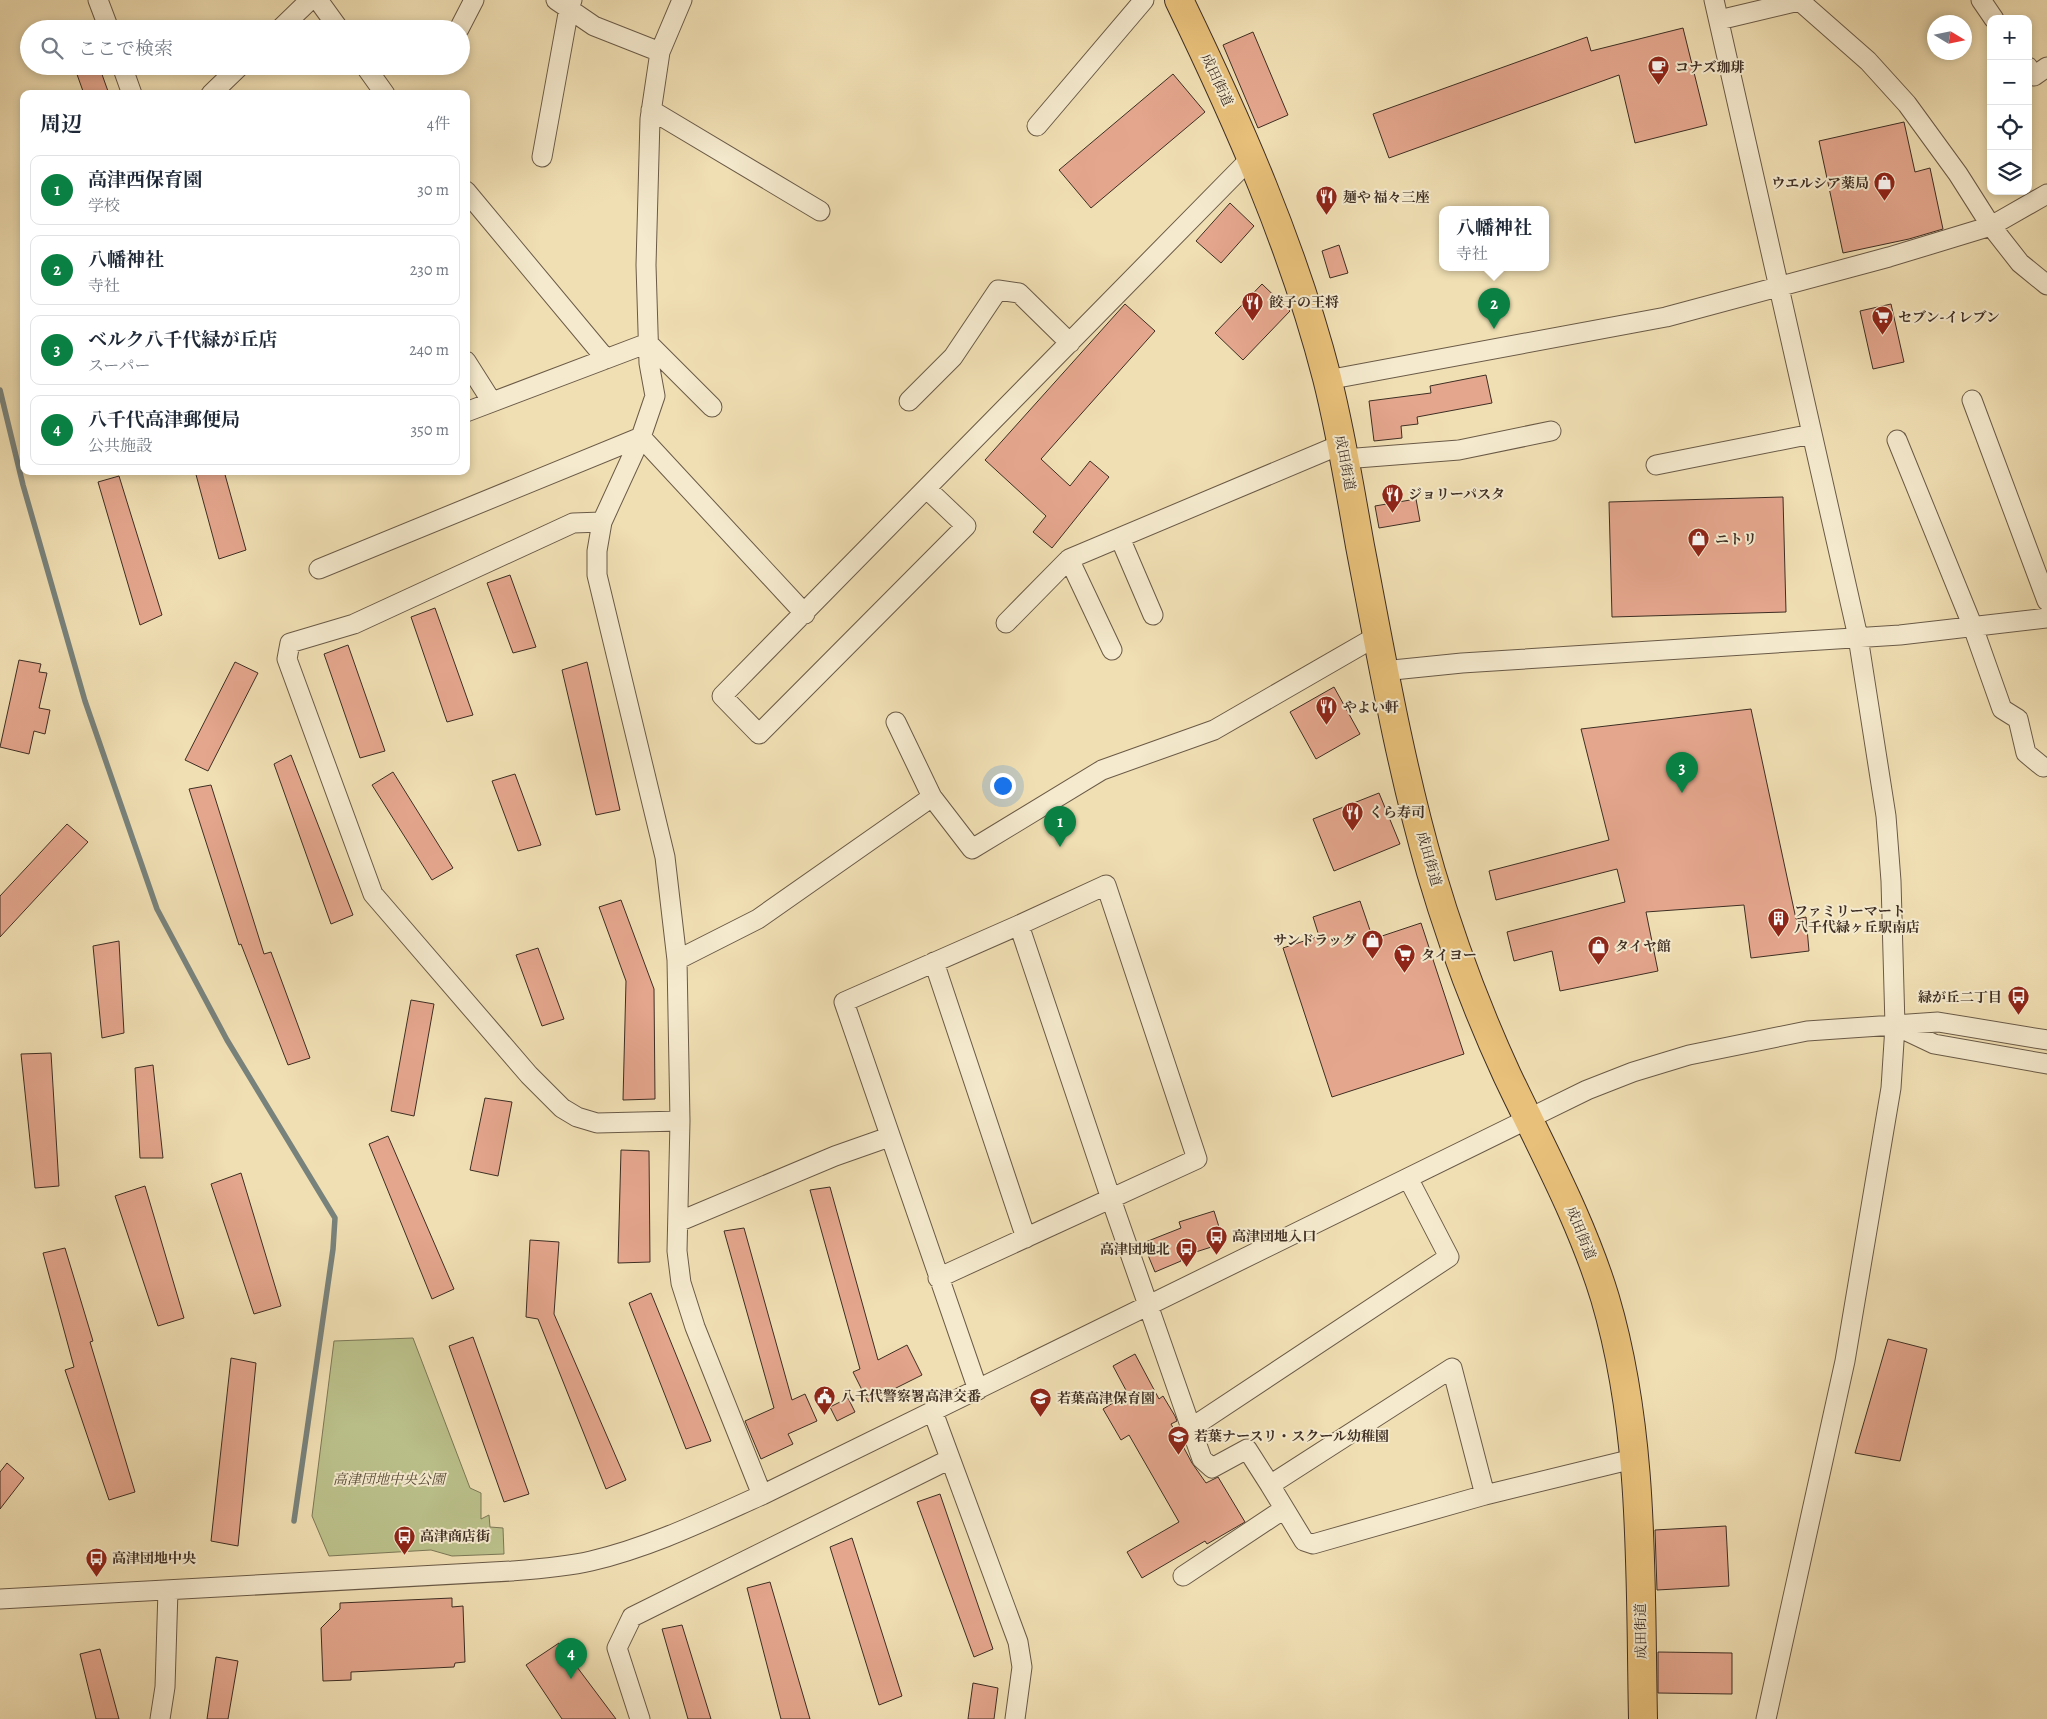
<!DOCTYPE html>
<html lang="ja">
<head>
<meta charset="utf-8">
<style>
	:root { --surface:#fff; --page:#f2f2f3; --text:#1f2937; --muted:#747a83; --line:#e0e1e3; --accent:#0b8043 }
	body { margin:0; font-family:Alegreya,"Noto Serif JP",serif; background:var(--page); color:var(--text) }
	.controls { position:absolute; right:15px; top:15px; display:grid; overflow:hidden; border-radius:10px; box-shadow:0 2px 8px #0003 }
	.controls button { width:45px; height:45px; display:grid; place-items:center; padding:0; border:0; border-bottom:1px solid var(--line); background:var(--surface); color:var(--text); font:25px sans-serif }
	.compass { position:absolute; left:1927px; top:15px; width:45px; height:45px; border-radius:50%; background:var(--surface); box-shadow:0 2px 8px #0003; rotate:100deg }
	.you { position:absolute; left:1002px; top:785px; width:18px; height:18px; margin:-12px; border:4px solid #fff; border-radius:50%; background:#1a73e8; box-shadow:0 0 0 8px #1a73e833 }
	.badge { display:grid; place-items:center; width:32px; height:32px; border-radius:50%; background:var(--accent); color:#fff; font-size:16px; font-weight:700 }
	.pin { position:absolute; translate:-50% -41px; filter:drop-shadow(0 1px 2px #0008) }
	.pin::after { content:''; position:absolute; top:26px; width:18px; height:15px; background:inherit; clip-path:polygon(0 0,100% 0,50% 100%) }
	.popup { position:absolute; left:1439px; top:206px; width:110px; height:65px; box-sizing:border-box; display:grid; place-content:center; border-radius:10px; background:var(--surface); filter:drop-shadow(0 1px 4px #0005); font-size:16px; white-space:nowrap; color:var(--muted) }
	.popup b { font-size:19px; color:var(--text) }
	.popup::after { content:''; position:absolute; left:50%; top:100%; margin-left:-10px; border:10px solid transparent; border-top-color:var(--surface) }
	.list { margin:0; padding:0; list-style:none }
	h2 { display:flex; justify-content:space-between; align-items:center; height:65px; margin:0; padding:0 20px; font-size:21px }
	h2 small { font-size:16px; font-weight:400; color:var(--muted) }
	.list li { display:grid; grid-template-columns:32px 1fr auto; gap:15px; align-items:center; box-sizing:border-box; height:70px; margin:0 10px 10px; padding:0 10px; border:1px solid var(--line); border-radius:10px }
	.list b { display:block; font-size:19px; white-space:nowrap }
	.list p { margin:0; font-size:16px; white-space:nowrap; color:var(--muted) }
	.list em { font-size:16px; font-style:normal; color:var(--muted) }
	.icon { flex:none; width:28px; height:28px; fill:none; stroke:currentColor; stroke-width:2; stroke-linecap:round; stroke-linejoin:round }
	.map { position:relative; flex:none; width:2047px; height:1719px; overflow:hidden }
	.search { position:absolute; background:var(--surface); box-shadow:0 2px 8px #0003; left:20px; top:20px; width:450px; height:55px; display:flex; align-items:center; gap:12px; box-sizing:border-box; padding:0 18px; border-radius:28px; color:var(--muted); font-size:19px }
	.panel { position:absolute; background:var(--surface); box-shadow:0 2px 8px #0003; left:20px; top:90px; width:450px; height:385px; border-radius:10px }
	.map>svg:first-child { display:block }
</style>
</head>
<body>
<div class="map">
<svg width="2047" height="1719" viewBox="0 0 2047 1719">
	<rect width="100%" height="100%" fill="#f0dfb3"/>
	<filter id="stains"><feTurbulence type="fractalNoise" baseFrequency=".004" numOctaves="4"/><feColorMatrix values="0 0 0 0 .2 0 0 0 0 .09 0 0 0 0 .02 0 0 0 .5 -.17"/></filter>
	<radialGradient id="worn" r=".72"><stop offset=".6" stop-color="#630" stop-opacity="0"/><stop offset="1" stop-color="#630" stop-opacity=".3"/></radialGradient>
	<path fill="#bbc18b" stroke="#7c7857" d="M 413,1338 L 470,1488 L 481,1493 L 481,1519 L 489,1515 L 490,1527 L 503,1528 L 504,1554 L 452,1556 L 431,1550 L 329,1556 L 312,1516 L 334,1341 Z"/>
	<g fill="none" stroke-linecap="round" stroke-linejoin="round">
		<path stroke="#78827c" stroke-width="5.5" d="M 0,390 L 23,485 L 85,701 L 157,909 L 227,1040 L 335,1218 L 333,1249 L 294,1521"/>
	</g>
	<path fill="#e4a68d" stroke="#3e2e23" d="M 1683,28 L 1707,125 L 1635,143 L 1619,75 L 1389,158 L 1373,114 L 1587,37 L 1591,51 Z
		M 1253,32 L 1288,115 L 1258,128 L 1223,45 Z
		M 74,66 L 99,66 L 109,94 L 84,94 Z
		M 1173,74 L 1205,112 L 1091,208 L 1059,170 Z
		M 1904,122 L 1915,172 L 1930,168 L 1943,229 L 1909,239 L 1843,253 L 1819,141 Z
		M 1230,203 L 1254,226 L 1221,263 L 1196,241 Z
		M 1339,245 L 1348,273 L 1330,278 L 1322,251 Z
		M 1262,284 L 1290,311 L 1243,360 L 1215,333 Z
		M 1125,304 L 1155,331 L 1041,459 L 1070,486 L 1090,461 L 1109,477 L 1052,548 L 1033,532 L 1046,516 L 985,460 Z
		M 1891,304 L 1904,362 L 1873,369 L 1860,311 Z
		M 1486,375 L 1492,403 L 1417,417 L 1418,424 L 1401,426 L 1402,438 L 1374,441 L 1369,401 L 1431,393 L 1430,386 Z
		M 195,471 L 224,471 L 246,550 L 219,559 Z
		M 119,476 L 162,615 L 140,625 L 98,482 Z
		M 1783,497 L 1786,612 L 1612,617 L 1609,502 Z
		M 1416,499 L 1420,521 L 1379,528 L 1375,506 Z
		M 510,575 L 536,647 L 513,653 L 487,583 Z
		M 435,608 L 473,715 L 447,722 L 411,617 Z
		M 348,645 L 385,751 L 360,758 L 324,654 Z
		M 19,660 L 41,664 L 39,672 L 47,673 L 39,708 L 50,710 L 45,734 L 34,731 L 29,754 L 0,747 Z
		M 235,662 L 258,673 L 208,771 L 185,760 Z
		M 587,662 L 620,810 L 596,815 L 562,670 Z
		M 1334,687 L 1360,734 L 1316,759 L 1290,712 Z
		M 1751,709 L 1796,919 L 1806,917 L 1809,951 L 1751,958 L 1744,905 L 1646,912 L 1658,971 L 1560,991 L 1552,951 L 1514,961 L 1507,932 L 1625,902 L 1617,869 L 1496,900 L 1489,871 L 1609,840 L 1581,729 Z
		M 291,755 L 353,915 L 331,924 L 274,764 Z
		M 393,772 L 453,868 L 432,880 L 372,785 Z
		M 515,774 L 541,845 L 518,851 L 492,781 Z
		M 211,785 L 264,954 L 271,952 L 310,1058 L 288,1065 L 241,944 L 239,945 L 189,789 Z
		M 1379,793 L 1400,844 L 1334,871 L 1313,819 Z
		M 67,824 L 88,842 L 0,937 L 0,896 Z
		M 621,900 L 654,989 L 655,1099 L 623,1100 L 626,981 L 599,907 Z
		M 1360,901 L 1373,939 L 1421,923 L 1464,1054 L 1332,1097 L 1283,948 L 1319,936 L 1313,917 Z
		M 119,941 L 124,1033 L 102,1038 L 93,946 Z
		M 538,948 L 564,1019 L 542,1026 L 516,955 Z
		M 411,1000 L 434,1004 L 414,1116 L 391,1111 Z
		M 51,1053 L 59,1186 L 35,1188 L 21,1054 Z
		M 153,1065 L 163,1158 L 140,1158 L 135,1068 Z
		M 485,1098 L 512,1102 L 498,1176 L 470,1170 Z
		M 388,1136 L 454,1289 L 432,1299 L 369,1144 Z
		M 621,1150 L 649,1151 L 650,1262 L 618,1263 Z
		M 241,1173 L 281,1306 L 254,1314 L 211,1184 Z
		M 145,1186 L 184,1318 L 158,1326 L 115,1196 Z
		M 830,1187 L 878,1360 L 907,1345 L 922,1375 L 868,1402 L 853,1372 L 860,1369 L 810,1190 Z
		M 1214,1211 L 1224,1243 L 1180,1257 L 1181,1261 L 1155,1272 L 1143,1243 L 1181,1228 L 1179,1222 Z
		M 744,1228 L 792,1400 L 805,1394 L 817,1421 L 788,1434 L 793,1444 L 761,1459 L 745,1421 L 774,1408 L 724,1231 Z
		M 530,1240 L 559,1242 L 554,1314 L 626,1480 L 606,1489 L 538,1319 L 526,1317 Z
		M 65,1248 L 93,1341 L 90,1342 L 135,1492 L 109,1500 L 65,1370 L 74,1367 L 43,1253 Z
		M 651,1293 L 711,1441 L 686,1449 L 629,1303 Z
		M 473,1337 L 529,1494 L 504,1502 L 449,1346 Z
		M 1888,1339 L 1927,1349 L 1900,1461 L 1855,1453 Z
		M 1135,1354 L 1159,1399 L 1163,1396 L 1175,1416 L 1177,1421 L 1171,1424 L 1192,1463 L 1206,1483 L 1218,1477 L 1245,1522 L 1207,1544 L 1205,1541 L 1142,1578 L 1127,1552 L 1179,1522 L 1129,1435 L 1121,1440 L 1103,1409 L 1128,1394 L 1113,1366 Z
		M 231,1358 L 256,1363 L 238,1546 L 211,1541 Z
		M 848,1398 L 855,1412 L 837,1421 L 830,1407 Z
		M 7,1463 L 24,1478 L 0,1509 L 0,1472 Z
		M 940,1494 L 993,1649 L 974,1657 L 917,1502 Z
		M 1726,1526 L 1729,1586 L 1657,1590 L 1655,1530 Z
		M 852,1538 L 902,1696 L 879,1705 L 830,1547 Z
		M 770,1582 L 810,1719 L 781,1719 L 747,1588 Z
		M 452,1598 L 452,1607 L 463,1606 L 465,1662 L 455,1663 L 454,1667 L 351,1672 L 351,1680 L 323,1681 L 321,1628 L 340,1609 L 340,1603 Z
		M 682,1625 L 711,1719 L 688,1719 L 662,1629 Z
		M 559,1643 L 616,1719 L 562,1719 L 526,1665 Z
		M 100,1649 L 119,1719 L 96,1719 L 80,1654 Z
		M 1658,1652 L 1732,1653 L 1732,1694 L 1658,1693 Z
		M 216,1657 L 238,1661 L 228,1719 L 207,1719 Z
		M 973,1683 L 998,1688 L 994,1719 L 968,1719 Z"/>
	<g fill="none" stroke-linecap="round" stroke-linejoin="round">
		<defs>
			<path id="minor" d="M 98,0 L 109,29
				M 318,0 L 339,29
				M 556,0 L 594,26 L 660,52
				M 1714,0 L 1858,637 L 1886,816 L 1891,881 L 1895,1026 L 1891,1088 L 1845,1361 L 1766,1719
				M 1981,0 L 1994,19
				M 1801,2 L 1868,61 L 1907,104 L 1958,174 L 1991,226 L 2020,263 L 2047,285
				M 1719,20 L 1803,0
				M 280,29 L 310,0
				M 459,29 L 474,0
				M 122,66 L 132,94
				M 365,66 L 385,94
				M 2028,67 L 2034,76 L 2047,67
				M 211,94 L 240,66
				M 651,110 L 820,211
				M 1037,126 L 1144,0
				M 542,157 L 569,8 L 572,0
				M 466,191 L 606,359
				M 648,343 L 712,407
				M 466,361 L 492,402
				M 1327,380 L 1666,317 L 1889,257 L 1991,226 L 2047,194
				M 1972,400 L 2047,601
				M 909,401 L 953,357 L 998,290 L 1019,293 L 1070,343
				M 466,412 L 648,343
				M 1897,440 L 1973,627 L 2002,709 L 2018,719 L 2026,753 L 2043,767
				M 1344,459 L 1459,450 L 1551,431
				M 1656,465 L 1812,434
				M 927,489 L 966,526 L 759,734 L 722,696 L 1251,158
				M 602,522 L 641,437 L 655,396 L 649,363 L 646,265 L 650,119 L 660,52 L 682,0
				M 1120,538 L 1153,615
				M 319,569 L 641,437 L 805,614
				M 1006,623 L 1069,559
				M 1112,650 L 1069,559 L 1342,444
				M 1383,671 L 1462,663 L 1900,635 L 2047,618
				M 932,797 L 972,849 L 1102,770 L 1214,730 L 1377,636
				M 677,960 L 758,919 L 932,797 L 896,722
				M 934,962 L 1026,1238
				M 1896,1026 L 1934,1044 L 2047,1064
				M 680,1121 L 597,1123 L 577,1117 L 562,1108 L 529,1075 L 373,894 L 287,659 L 290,643 L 354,624 L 573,523 L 602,522 L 597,551 L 597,575 L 665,857 L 677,960 L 680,1121 L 677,1251 L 681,1283 L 695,1327 L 762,1495
				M 678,1222 L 835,1156 L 889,1137
				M 938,1278 L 1197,1159 L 1106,885 L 1019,925
				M 1452,1368 L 1485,1495 L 1313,1544 L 1304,1541 L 1270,1485 Z
				M 978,1390 L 844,1002 L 1019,925 L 1111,1199 L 1191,1428 L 1449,1257 L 1408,1178
				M 933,1412 L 1018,1642 L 1022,1667 L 1015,1719
				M 1191,1428 L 1202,1459 L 1212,1468 L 1247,1449 L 1270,1485
				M 1485,1495 L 1633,1459
				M 1183,1576 L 1284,1509
				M 0,1599 L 512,1571 C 538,1569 565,1567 591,1561 C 651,1547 706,1520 762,1495 L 1587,1090 L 1633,1072 L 1689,1055 L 1807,1031 L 1938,1022 L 2047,1040
				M 160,1719 L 165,1687 L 168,1590
				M 640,1719 L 617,1648 L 632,1617 L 950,1459"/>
			<path id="highway" d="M 1179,0 C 1238,122 1293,246 1327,378 C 1341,433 1350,490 1360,546 C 1381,655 1400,765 1431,872 C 1451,940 1477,1010 1507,1075 C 1542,1149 1581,1219 1605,1298 C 1645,1433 1640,1579 1643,1719"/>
		</defs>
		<use href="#minor" stroke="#6a5a47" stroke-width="21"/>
		<use href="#highway" stroke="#3e2e23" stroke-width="30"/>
		<use href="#minor" stroke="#f5eace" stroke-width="19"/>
		<use href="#highway" stroke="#e8c07a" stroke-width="28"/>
	</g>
	<defs>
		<symbol id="cafe-pin" viewBox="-11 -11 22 30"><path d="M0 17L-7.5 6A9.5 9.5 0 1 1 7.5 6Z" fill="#8f2418" stroke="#f5eace"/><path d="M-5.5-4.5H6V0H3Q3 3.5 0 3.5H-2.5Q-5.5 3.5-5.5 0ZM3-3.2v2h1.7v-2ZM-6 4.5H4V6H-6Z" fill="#fff"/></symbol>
		<symbol id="shop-pin" viewBox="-11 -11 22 30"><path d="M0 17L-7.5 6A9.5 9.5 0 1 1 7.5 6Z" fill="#8f2418" stroke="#f5eace"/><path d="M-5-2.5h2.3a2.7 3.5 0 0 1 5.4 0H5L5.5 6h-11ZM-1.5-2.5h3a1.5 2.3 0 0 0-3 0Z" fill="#fff"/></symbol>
		<symbol id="restaurant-pin" viewBox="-11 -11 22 30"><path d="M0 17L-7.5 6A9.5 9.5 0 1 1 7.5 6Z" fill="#8f2418" stroke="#f5eace"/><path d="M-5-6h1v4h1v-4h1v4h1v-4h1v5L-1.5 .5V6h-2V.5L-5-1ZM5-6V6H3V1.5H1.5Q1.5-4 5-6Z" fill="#fff"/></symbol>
		<symbol id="supermarket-pin" viewBox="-11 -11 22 30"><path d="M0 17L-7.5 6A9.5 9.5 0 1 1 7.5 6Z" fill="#8f2418" stroke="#f5eace"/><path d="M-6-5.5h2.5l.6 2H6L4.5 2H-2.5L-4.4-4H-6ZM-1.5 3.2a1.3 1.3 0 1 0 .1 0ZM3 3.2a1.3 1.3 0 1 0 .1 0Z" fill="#fff"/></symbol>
		<symbol id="building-pin" viewBox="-11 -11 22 30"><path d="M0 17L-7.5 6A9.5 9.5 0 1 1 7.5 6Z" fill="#8f2418" stroke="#f5eace"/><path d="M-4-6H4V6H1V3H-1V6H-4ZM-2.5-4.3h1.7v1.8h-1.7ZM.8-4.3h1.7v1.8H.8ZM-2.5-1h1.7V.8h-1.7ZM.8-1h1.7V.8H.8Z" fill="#fff"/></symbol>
		<symbol id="bus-pin" viewBox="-11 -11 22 30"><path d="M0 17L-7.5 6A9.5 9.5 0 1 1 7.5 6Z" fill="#8f2418" stroke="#f5eace"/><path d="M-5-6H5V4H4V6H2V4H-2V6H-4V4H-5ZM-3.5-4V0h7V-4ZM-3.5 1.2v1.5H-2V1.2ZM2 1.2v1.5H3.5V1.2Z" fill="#fff"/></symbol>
		<symbol id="civic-pin" viewBox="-11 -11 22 30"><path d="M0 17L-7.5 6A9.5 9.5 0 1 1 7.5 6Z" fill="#8f2418" stroke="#f5eace"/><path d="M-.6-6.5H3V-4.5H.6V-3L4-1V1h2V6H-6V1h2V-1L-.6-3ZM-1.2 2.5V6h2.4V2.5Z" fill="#fff"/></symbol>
		<symbol id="school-pin" viewBox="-11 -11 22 30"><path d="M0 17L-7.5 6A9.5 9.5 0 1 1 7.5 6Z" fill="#8f2418" stroke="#f5eace"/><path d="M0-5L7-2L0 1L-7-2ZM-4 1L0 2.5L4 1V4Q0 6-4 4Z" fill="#fff"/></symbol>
	</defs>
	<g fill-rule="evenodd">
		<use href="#cafe-pin" x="1646" y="54" width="25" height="34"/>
		<use href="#shop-pin" x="1872" y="170" width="25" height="34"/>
		<use href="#restaurant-pin" x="1314" y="184" width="25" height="34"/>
		<use href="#restaurant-pin" x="1240" y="290" width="25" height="34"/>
		<use href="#supermarket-pin" x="1870" y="304" width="25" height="34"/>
		<use href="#restaurant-pin" x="1380" y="482" width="25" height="34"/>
		<use href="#shop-pin" x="1686" y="526" width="25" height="34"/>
		<use href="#restaurant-pin" x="1314" y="694" width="25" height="34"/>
		<use href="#restaurant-pin" x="1340" y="800" width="25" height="34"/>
		<use href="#building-pin" x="1766" y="906" width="25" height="34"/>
		<use href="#shop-pin" x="1360" y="928" width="25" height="34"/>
		<use href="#shop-pin" x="1586" y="934" width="25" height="34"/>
		<use href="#supermarket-pin" x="1392" y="942" width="25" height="34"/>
		<use href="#bus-pin" x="2006" y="984" width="25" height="34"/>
		<use href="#bus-pin" x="1204" y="1224" width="25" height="34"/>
		<use href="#bus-pin" x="1174" y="1236" width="25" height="34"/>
		<use href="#civic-pin" x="812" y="1384" width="25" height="34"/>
		<use href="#school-pin" x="1028" y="1386" width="25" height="34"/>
		<use href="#school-pin" x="1166" y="1424" width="25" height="34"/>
		<use href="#bus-pin" x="392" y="1524" width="25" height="34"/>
		<use href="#bus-pin" x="84" y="1546" width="25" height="34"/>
	</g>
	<g text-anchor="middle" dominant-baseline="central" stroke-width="4" stroke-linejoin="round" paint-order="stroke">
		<g font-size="14" font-weight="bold" fill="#3e2e23" stroke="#f5eace" text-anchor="start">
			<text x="1675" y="67">コナズ珈琲</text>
			<text x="1869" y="183" text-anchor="end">ウエルシア薬局</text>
			<text x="1343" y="197">麺や 福々三座</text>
			<text x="1269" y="302">餃子の王将</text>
			<text x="1898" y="317">セブン-イレブン</text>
			<text x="1408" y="494">ジョリーパスタ</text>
			<text x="1715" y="539">ニトリ</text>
			<text x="1343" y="707">やよい軒</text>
			<text x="1369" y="812">くら寿司</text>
			<text x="1794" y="911">ファミリーマート<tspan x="1794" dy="16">八千代緑ヶ丘駅南店</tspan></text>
			<text x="1356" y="940" text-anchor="end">サンドラッグ</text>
			<text x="1615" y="946">タイヤ館</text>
			<text x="1421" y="955">タイヨー</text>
			<text x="2002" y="997" text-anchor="end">緑が丘二丁目</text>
			<text x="1232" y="1236">高津団地入口</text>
			<text x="1170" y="1249" text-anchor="end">高津団地北</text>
			<text x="841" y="1396">八千代警察署高津交番</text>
			<text x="1057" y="1398">若葉高津保育園</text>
			<text x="1194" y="1436">若葉ナースリ・スクール幼稚園</text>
			<text x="420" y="1536">高津商店街</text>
			<text x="112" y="1558">高津団地中央</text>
		</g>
		<g font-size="14" fill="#3e2e23" stroke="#f5eace">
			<text transform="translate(1217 80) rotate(65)">成田街道</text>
			<text transform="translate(1345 463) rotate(79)">成田街道</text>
			<text transform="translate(1429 859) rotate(74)">成田街道</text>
			<text transform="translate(1581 1233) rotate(68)">成田街道</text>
			<text transform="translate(1641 1631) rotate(-91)">成田街道</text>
		</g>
		<g font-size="14" font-style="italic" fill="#574b38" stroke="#f5eace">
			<text x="389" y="1479">高津団地中央公園</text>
		</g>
	</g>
	<rect width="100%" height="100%" filter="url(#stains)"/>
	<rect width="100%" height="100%" fill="url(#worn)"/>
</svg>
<div class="controls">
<button>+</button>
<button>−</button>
<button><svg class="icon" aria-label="locate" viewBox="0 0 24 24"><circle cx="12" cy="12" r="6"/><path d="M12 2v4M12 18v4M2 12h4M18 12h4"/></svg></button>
<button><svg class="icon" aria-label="layers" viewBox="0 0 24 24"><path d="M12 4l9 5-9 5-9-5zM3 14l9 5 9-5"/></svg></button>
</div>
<svg class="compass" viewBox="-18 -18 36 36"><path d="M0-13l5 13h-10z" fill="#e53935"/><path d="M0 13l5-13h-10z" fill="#747a83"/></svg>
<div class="you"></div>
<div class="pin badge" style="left:1060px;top:847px">1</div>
<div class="pin badge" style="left:1494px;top:329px">2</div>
<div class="popup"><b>八幡神社</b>寺社</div>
<div class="pin badge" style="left:1682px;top:793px">3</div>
<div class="pin badge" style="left:571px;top:1679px">4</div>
<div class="search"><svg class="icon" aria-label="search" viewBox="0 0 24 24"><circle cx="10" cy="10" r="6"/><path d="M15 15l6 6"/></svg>ここで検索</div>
<section class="panel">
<h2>周辺<small>4件</small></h2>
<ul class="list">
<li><span class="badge">1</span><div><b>高津西保育園</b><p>学校</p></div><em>30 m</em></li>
<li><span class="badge">2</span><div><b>八幡神社</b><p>寺社</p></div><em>230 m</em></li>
<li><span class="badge">3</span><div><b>ベルク八千代緑が丘店</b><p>スーパー</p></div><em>240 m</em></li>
<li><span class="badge">4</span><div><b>八千代高津郵便局</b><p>公共施設</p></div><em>350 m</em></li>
</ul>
</section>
</div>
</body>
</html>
